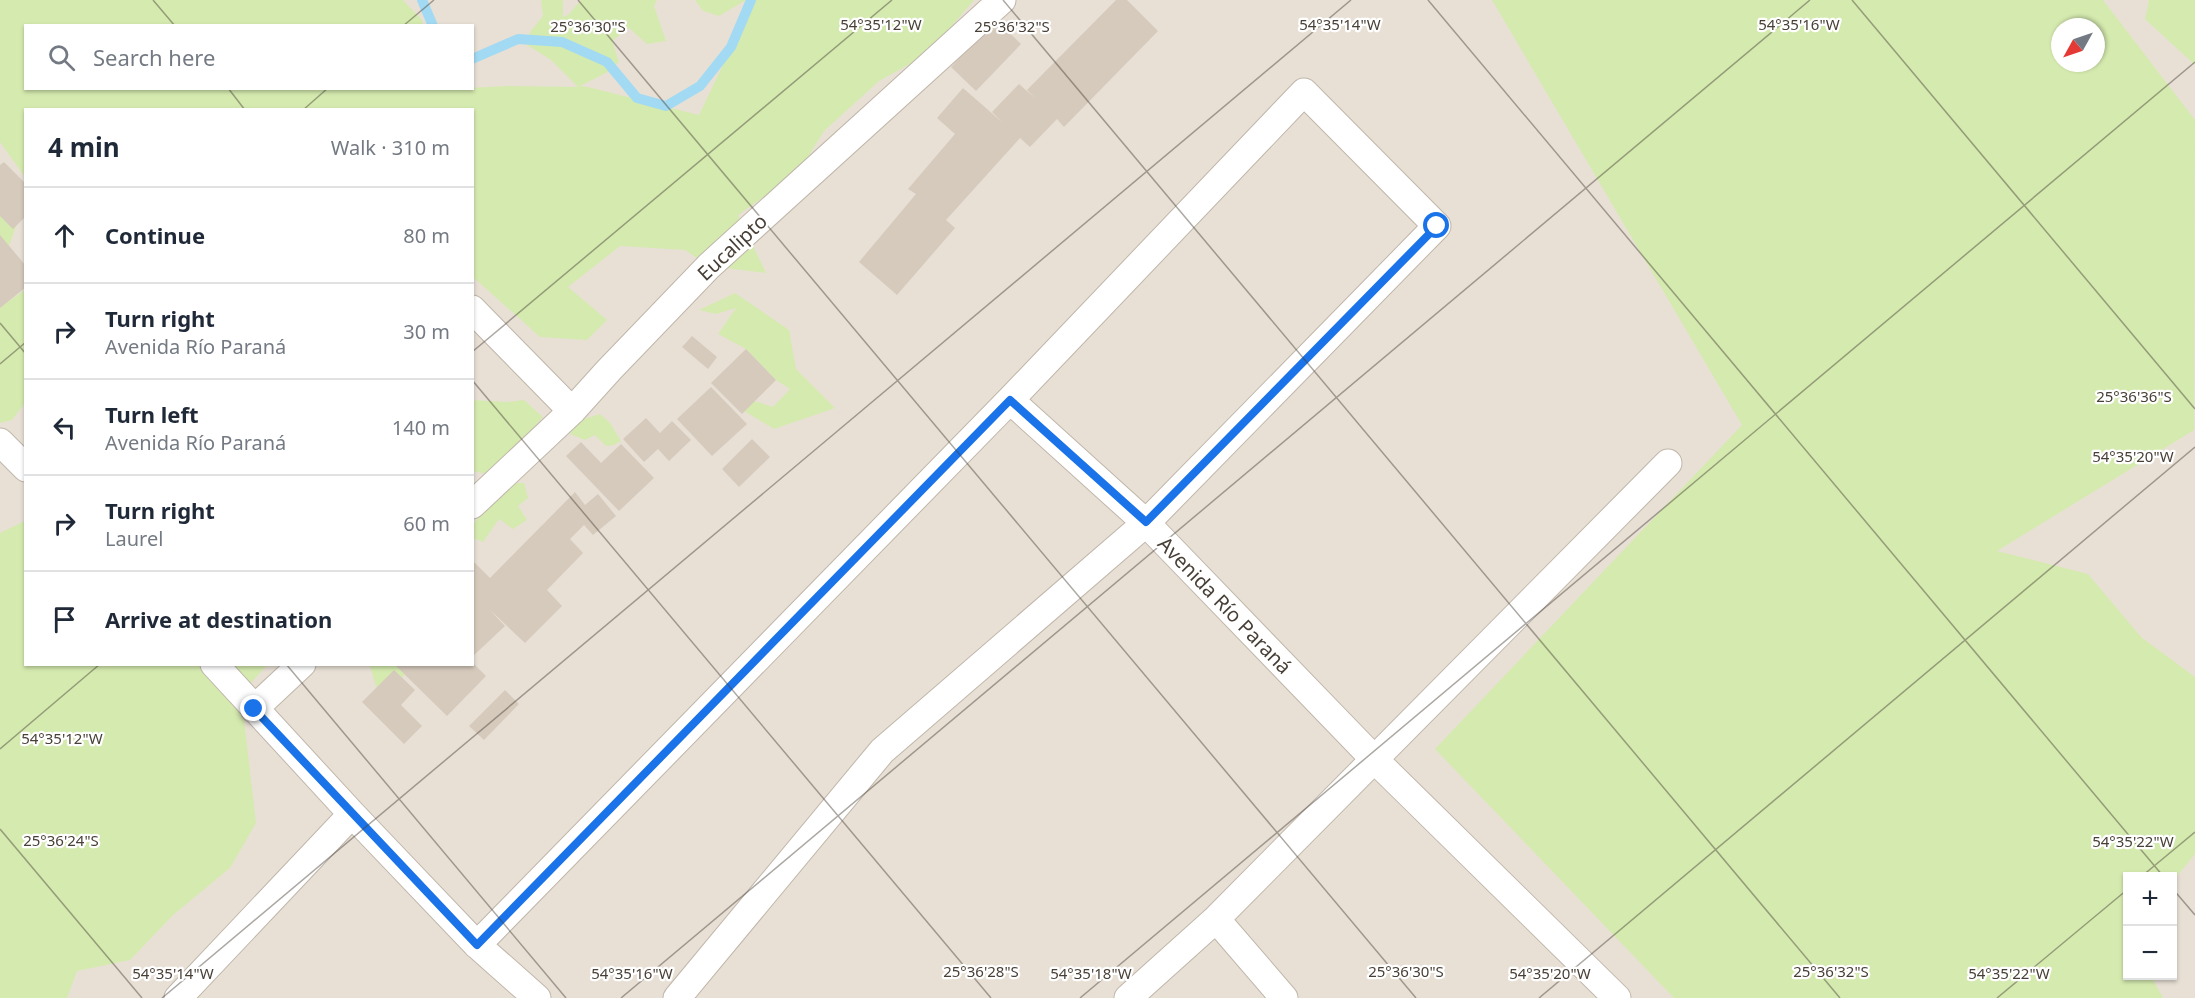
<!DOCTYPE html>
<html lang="en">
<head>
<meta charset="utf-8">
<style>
	:root { --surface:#fff; --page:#f2f2f3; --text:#1f2937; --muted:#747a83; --line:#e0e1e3 }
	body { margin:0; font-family:"Noto Sans",sans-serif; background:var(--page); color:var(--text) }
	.controls { position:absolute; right:18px; bottom:18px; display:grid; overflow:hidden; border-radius:0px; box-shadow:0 2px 4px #0004 }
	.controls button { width:54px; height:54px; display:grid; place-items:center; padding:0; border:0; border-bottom:2px solid var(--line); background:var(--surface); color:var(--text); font:30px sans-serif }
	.compass { position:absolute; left:2051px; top:18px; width:54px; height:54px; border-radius:50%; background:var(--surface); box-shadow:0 2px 4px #0004; rotate:230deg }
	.stop { position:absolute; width:18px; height:18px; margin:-14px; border:4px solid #1a73e8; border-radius:50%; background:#fff }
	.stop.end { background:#1a73e8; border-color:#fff; box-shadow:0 2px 6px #0008 }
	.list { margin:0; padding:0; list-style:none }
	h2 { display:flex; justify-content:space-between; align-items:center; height:78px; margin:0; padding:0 24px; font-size:26px }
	h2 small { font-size:20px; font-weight:400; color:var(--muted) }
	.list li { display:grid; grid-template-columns:39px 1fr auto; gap:18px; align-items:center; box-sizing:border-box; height:96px; padding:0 24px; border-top:2px solid var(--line) }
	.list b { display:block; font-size:22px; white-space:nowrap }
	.list p { margin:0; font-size:20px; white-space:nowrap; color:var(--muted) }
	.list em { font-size:20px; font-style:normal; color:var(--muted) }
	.icon { flex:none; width:33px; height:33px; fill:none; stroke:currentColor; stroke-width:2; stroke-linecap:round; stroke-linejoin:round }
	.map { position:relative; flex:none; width:2195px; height:998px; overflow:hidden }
	.search { position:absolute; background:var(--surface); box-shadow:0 2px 4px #0004; left:24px; top:24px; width:450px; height:66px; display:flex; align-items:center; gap:15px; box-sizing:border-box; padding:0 21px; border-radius:0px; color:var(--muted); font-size:22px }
	.panel { position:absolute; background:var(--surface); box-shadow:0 2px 4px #0004; left:24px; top:108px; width:450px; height:558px; border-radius:0px }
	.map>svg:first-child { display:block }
</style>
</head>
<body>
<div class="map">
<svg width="2195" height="998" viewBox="0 0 2195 998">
	<rect width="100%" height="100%" fill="#f4efe7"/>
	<path fill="#e8e0d5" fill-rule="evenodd" d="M 0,0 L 2195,0 L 2195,998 L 0,998 ZM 26,26 L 472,26 L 472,88 L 26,88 ZM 2060,27 L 2096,27 L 2096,63 L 2060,63 ZM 26,110 L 472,110 L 472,664 L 26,664 ZM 2128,876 L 2172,876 L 2172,976 L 2128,976 Z"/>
	<path fill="#d5eaaf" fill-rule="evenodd" d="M 0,0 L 403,0 L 422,20 L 423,25 L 26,26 L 26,88 L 428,88 L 429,90 L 508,86 L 578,87 L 551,60 L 527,45 L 530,32 L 543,16 L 541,0 L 563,0 L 563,17 L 568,15 L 581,0 L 657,0 L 654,6 L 666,41 L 647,44 L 629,28 L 612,41 L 619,62 L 606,73 L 580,86 L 588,87 L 699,115 L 754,0 L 974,0 L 928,54 L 879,81 L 824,131 L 798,173 L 738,215 L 766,273 L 709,266 L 685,250 L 620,246 L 568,287 L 607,320 L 587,340 L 540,337 L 473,277 L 472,110 L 26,110 L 25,177 L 0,142 Z
		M 695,0 L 746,0 L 719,16 L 703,11 Z
		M 1492,0 L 2103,0 L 2195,120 L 2194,430 L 1997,551 L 2088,574 L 2141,637 L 2195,677 L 2195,854 L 2173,881 L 2172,876 L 2128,876 L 2128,976 L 2151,976 L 2163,998 L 1674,998 L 1435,749 L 1742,425 ZM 2060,27 L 2096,27 L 2096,63 L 2060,63 Z
		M 2149,0 L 2195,0 L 2195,65 L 2145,19 Z
		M 0,211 L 16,226 L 9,246 L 0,240 Z
		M 25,290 L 25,403 L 12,420 L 0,423 L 0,303 L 6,303 Z
		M 735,293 L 789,330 L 796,369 L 835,408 L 774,429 L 744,411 L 742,397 L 773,407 L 790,389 L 776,380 L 746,349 L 718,334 L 736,308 L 716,314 L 699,310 Z
		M 472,400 L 507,402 L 524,400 L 543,417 L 491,475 L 473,471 Z
		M 600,414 L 610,423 L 621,441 L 614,445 L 606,446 L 595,435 L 585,440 L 570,434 L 578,421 Z
		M 516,483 L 524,483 L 528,498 L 518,506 L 527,520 L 513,529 L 499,519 L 483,542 L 473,538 L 473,524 L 492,503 Z
		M 25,521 L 26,664 L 267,665 L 241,694 L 256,823 L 230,868 L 173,915 L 130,960 L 77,971 L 67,998 L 0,998 L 0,533 Z
		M 370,665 L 401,665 L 406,672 L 397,686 L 376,687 Z"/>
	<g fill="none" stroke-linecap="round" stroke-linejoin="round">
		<path stroke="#a2daf3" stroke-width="10" d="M 422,0 L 433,26
			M 472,59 L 518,39 L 562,42 L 607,62 L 637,98 L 666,106 L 700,86 L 731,47 L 751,0"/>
	</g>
	<path fill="#d6cabc" d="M 1116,0 L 1127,0 L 1158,31 L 1064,127 L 1057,119 L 1030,147 L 1020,138 L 946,220 L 955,228 L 897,295 L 859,262 L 916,194 L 908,189 L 955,134 L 937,118 L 963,88 L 1003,123 L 992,112 L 1019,84 L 1036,99 L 1027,90 Z
		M 996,20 L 1021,44 L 976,91 L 951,67 Z
		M 4,162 L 26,184 L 26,216 L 13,229 L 0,216 L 0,165 Z
		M 0,235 L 26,266 L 26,287 L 0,308 Z
		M 692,336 L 717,357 L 708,369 L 682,347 Z
		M 746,349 L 776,380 L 742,414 L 711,383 Z
		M 711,387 L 747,424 L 712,456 L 677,419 Z
		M 646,418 L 660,433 L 672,421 L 691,440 L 669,461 L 658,449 L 644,462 L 623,439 Z
		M 752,439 L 770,457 L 739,487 L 722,469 Z
		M 581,442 L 601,463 L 621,444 L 654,478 L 619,511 L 566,456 Z
		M 575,492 L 585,505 L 598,494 L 616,516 L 593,535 L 584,525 L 570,539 L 583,553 L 547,590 L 562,606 L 525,643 L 489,609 L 505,626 L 472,657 L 472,560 L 490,578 Z
		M 394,664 L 474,664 L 486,676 L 447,716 Z
		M 394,670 L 415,690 L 401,705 L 422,726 L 404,744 L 362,702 Z
		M 505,690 L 519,704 L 484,740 L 469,726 Z"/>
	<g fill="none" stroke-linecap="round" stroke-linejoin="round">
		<defs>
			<path id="street" d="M 472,309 L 572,411
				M 1010,400 L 1146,523 L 1375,760 L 1617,998
				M 0,442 L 26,468
				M 472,505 L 572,411 L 609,370 L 709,266 L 1002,0
				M 214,664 L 352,814 L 477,945 L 537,998
				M 254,709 L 302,664
				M 1216,919 L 1284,998
				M 477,945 L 1010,400 L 1304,92 L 1437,226 L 1146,523 L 882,751 L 677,998
				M 178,998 L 352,814
				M 1128,998 L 1216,919 L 1668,463"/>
		</defs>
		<use href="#street" stroke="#c0b6aa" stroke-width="29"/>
		<use href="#street" stroke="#fff" stroke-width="27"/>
	</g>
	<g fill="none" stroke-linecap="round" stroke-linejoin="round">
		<path stroke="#1a73e8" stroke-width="8" d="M 254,709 L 477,945 L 1010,400 L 1146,522 L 1437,226"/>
	</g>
	<path fill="none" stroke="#483f36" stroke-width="1.5" stroke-opacity="0.45" d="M 153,0 L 175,26M 578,0 L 1416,998M 1003,0 L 1840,998M 1428,0 L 2163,876M 1852,0 L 2195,409M 403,26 L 434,0M 228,88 L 245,110M 303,110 L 328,88M 0,323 L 26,354M 472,352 L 892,0M 0,364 L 26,342M 472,380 L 991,998M 286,664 L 566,998M 0,749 L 100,664M 0,829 L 142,998M 2142,876 L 2195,832M 2172,888 L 2195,915M 162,998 L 1351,0M 621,998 L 1810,0M 1080,998 L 2195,62M 1539,998 L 2195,447M 1997,998 L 2128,889"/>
	<g text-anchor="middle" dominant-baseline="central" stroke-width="4.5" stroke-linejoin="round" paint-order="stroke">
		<g font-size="20" fill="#483f36" stroke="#fff">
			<text transform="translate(732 247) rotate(-43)">Eucalipto</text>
			<text transform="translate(1225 605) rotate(46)">Avenida Río Paraná</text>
		</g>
	</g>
	<g font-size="15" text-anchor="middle" fill="#483f36" stroke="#fff" stroke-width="4.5" stroke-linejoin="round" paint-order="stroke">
		<text x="881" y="30">54°35'12"W</text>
		<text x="1340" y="30">54°35'14"W</text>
		<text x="1799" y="30">54°35'16"W</text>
		<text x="588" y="32">25°36'30"S</text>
		<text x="1012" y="32">25°36'32"S</text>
		<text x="2134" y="402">25°36'36"S</text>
		<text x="2133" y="462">54°35'20"W</text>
		<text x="62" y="744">54°35'12"W</text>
		<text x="61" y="846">25°36'24"S</text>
		<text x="2133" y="847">54°35'22"W</text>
		<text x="981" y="977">25°36'28"S</text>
		<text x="1406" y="977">25°36'30"S</text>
		<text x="1831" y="977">25°36'32"S</text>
		<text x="173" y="979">54°35'14"W</text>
		<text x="632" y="979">54°35'16"W</text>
		<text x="1091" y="979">54°35'18"W</text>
		<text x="1550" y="979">54°35'20"W</text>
		<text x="2009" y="979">54°35'22"W</text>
	</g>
</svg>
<div class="controls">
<button>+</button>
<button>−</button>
</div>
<svg class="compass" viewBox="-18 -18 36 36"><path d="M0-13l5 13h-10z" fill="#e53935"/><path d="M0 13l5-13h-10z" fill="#747a83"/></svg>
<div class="stop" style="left:1437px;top:226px"></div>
<div class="stop end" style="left:254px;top:709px"></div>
<div class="search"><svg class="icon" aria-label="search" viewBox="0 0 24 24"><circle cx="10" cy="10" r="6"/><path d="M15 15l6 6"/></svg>Search here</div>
<section class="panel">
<h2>4 min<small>Walk · 310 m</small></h2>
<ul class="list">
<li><svg class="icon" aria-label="ahead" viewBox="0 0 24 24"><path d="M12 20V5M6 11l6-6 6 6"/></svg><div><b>Continue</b></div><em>80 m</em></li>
<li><svg class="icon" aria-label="right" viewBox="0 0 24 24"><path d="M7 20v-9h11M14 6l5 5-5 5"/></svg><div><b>Turn right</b><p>Avenida Río Paraná</p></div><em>30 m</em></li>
<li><svg class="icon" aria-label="left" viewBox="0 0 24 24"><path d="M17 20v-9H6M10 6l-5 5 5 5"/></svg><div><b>Turn left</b><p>Avenida Río Paraná</p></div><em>140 m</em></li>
<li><svg class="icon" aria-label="right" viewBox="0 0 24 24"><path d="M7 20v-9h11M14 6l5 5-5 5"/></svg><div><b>Turn right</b><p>Laurel</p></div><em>60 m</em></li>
<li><svg class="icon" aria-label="arrive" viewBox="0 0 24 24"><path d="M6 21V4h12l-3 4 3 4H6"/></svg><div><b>Arrive at destination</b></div></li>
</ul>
</section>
</div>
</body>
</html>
